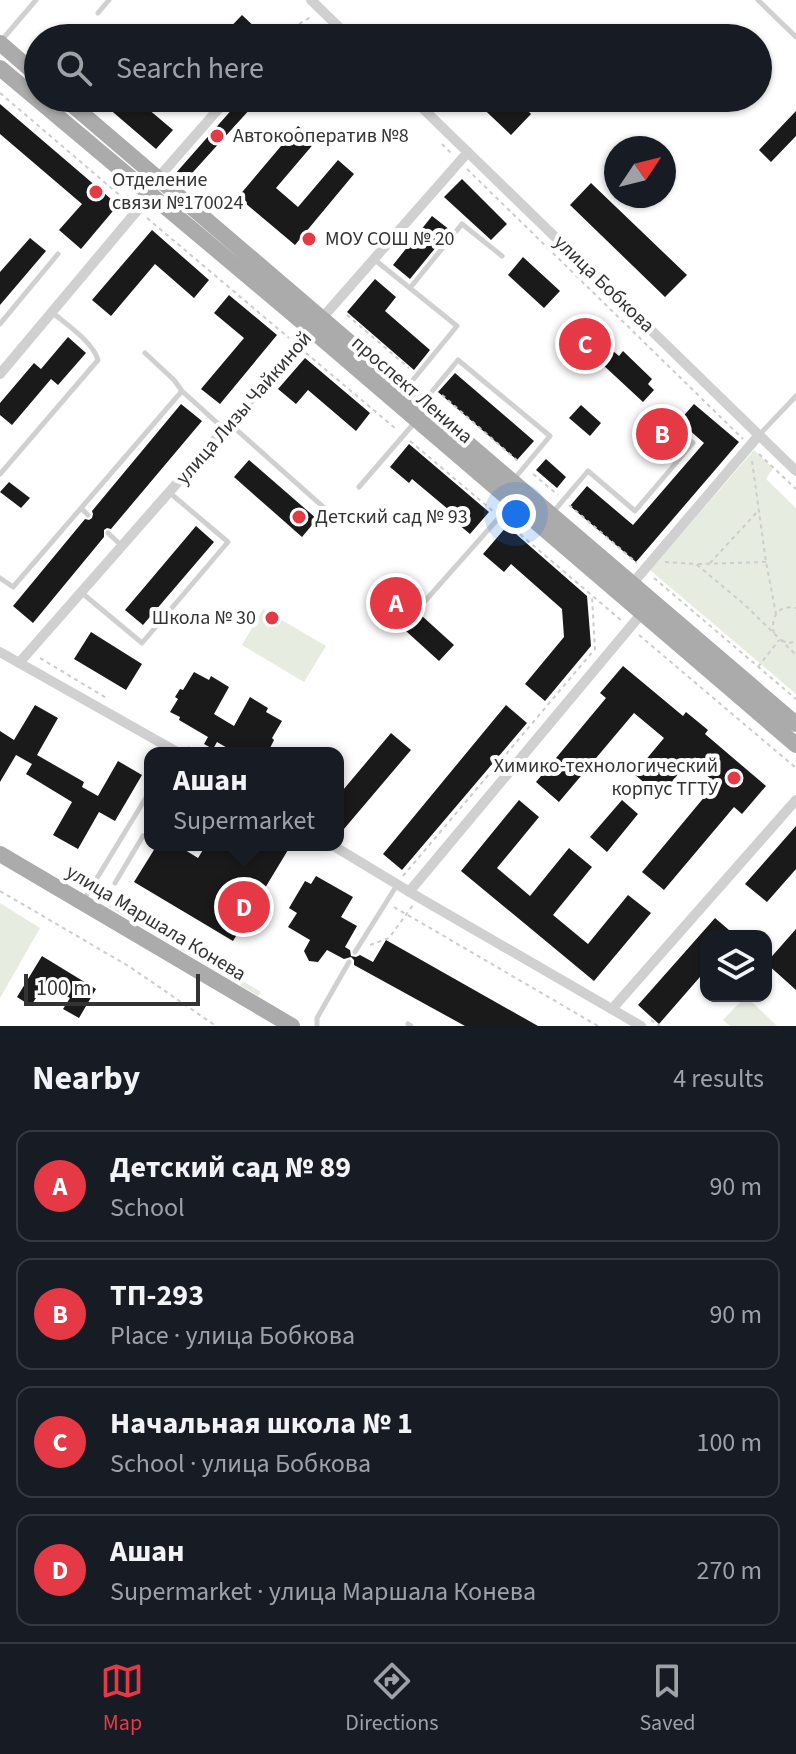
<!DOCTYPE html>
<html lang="en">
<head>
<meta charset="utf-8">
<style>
	:root { --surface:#171b24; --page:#242831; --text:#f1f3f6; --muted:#9ea1a6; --line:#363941; --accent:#e63946 }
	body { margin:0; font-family:"Source Sans 3",sans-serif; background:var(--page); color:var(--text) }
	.controls { position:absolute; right:24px; bottom:24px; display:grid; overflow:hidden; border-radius:16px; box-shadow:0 2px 6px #0004 }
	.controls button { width:72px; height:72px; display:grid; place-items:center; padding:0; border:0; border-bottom:2px solid var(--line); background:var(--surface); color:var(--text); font:40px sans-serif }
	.compass { position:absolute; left:604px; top:136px; width:72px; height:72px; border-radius:50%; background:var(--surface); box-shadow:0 2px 6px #0004; rotate:55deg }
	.scale { position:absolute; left:24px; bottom:20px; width:176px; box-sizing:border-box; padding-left:8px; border:4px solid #333; border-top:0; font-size:22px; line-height:28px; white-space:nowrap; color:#333; -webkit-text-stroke:6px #fff; paint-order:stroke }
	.you { position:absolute; left:516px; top:514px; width:28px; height:28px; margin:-20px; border:6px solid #fff; border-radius:50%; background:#1a73e8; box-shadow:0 0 0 12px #1a73e833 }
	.badge { display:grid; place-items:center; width:52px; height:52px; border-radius:50%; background:var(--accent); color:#fff; font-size:26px; font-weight:700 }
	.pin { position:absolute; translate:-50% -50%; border:4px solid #fff; box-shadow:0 2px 8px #0006 }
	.popup { position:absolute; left:144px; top:747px; width:200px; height:104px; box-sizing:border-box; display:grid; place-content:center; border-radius:16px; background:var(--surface); filter:drop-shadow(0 2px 6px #0005); font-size:26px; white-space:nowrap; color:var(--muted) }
	.popup b { font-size:30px; color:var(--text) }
	.popup::after { content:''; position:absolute; left:50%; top:100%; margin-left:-16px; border:16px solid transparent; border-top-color:var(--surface) }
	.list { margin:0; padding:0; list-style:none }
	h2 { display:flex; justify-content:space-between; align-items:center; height:104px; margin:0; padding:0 32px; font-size:34px }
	h2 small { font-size:26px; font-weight:400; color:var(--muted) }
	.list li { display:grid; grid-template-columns:52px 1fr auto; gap:24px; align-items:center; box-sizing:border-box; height:112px; margin:0 16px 16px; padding:0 16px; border:2px solid var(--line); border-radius:16px }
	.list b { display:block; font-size:30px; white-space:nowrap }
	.list p { margin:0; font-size:26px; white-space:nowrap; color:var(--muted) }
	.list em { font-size:26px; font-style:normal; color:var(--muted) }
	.icon { flex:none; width:44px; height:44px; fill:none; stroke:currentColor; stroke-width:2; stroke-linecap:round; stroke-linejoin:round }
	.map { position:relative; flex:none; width:796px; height:1026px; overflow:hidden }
	.search { position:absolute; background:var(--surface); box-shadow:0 2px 6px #0004; left:24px; right:24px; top:24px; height:88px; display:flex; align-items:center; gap:20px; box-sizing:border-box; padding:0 28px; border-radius:44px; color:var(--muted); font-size:30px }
	.sheet { height:616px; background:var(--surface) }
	nav { display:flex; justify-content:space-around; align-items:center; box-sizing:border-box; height:112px; border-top:2px solid var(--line); background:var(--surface); font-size:22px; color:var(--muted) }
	nav a { display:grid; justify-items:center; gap:4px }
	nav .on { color:var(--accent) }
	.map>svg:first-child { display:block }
</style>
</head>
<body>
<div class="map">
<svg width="796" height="1026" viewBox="0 0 796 1026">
	<rect width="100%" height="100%" fill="#fff"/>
	<path fill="#e6ecdf" d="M 754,450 L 773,468 L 766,479 L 796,508 L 796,694 L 650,570 Z
		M 263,609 L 326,646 L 304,682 L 242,645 Z
		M 99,894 L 261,992 L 258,996 L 99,901 Z
		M 0,903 L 40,928 L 0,998 Z
		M 746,996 L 777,1026 L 730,1026 L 723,1020 Z"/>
	<path fill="#1a1a1a" d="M 242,15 L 258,30 L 251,38 L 220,38 Z
		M 115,98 L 135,98 L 173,130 L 156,149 L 107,107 Z
		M 242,98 L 260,98 L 184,182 L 175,174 Z
		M 472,98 L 515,98 L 531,114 L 511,135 Z
		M 0,104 L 118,205 L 81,249 L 59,230 L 82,204 L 0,134 Z
		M 796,111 L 796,136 L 771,162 L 759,150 Z
		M 298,126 L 316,141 L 276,188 L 298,207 L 338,160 L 354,174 L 295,245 L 238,197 Z
		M 462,179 L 507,224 L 491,240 L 444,197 Z
		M 591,183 L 687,275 L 665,297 L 570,205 Z
		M 432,216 L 450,230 L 410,279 L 393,265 Z
		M 152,230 L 209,280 L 194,298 L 155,264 L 111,316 L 92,300 Z
		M 30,238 L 46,251 L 0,305 L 0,272 Z
		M 523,257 L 560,291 L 544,308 L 508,275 Z
		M 375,279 L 396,297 L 385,311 L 430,350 L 414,370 L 347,312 Z
		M 229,295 L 277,335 L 220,404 L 201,389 L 244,338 L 214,313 Z
		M 68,337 L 86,353 L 58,385 L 51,379 L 12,425 L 0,415 L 0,403 L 34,363 L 41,369 Z
		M 613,351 L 619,356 L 623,351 L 652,379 L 648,384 L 654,390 L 643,402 L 601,363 Z
		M 305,358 L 370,413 L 356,431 L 308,390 L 296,404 L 278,389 Z
		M 455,373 L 534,441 L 517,460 L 438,392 Z
		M 181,404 L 202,421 L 111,529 L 107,528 L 104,530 L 104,537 L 33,623 L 13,606 L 85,519 L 89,520 L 92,518 L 93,514 L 92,511 Z
		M 694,404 L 739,442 L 636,562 L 570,506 L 587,486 L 633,525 L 704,443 L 679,421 Z
		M 581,405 L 601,423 L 590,436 L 569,418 Z
		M 409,444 L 489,512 L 470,534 L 452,519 L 455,515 L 412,479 L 409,483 L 390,467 Z
		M 546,459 L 566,477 L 557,488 L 536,470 Z
		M 249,460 L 317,519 L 302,537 L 234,477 Z
		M 9,482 L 30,498 L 21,508 L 0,492 Z
		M 196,526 L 214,542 L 143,625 L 125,610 Z
		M 507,526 L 587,596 L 591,646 L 545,701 L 525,684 L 564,637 L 562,609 L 511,564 L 504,572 L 483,554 Z
		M 389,586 L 454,645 L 439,661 L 374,602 Z
		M 91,632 L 142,664 L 126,690 L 74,659 Z
		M 623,666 L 683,716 L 686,712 L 708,730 L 705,734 L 766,786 L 742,814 L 734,807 L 664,890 L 642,872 L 716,783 L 689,761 L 660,796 L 634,774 L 664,738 L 634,713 L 559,802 L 536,782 L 606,698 L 600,693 Z
		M 194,672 L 209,680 L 211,676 L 229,687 L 214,714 L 234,726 L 250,697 L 268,708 L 266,712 L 282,721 L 272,738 L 274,740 L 270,748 L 267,747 L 263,753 L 236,753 L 217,742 L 213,749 L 204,744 L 208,737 L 179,720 L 180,717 L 170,712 L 178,699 L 175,697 L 180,689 L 183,690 Z
		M 35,705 L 58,718 L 37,755 L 84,782 L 82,787 L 98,796 L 118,761 L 142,775 L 115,821 L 99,812 L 78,849 L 53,835 L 72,802 L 26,774 L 32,764 L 16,755 L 0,782 L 0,731 L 14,740 Z
		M 506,705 L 527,723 L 402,870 L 383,854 Z
		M 391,733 L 411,750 L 338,836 L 338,796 Z
		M 519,800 L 539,817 L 497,868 L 530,896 L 569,848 L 592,867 L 553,915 L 588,944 L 628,895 L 651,913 L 594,981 L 461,871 Z
		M 622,800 L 638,814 L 607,852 L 590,837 Z
		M 796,826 L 796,869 L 767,902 L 745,884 Z
		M 157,845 L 177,845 L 198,858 L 206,845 L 291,845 L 233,941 L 134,882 Z
		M 316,876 L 353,897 L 341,917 L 357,926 L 345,947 L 350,950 L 351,956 L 356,957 L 360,955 L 373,962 L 386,940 L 538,1026 L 465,1026 L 354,965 L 354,960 L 351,957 L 344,959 L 327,950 L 318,962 L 309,961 L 304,951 L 310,940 L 288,927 L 297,913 L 289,908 L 305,881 L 311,884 Z
		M 715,918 L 736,936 L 706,936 L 706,970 L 659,1024 L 638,1005 Z
		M 796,929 L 796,990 L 766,963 Z
		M 42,956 L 96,989 L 79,1018 L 63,1009 L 70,998 L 45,983 L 31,1006 L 17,997 Z"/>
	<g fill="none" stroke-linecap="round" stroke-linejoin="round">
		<path stroke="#cdcdcd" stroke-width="2" stroke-dasharray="4 4" stroke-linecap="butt" d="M 299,24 L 311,17
			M 0,93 L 130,204
			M 395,98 L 403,106
			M 442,144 L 451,153
			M 467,169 L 743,439
			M 147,218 L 289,338
			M 347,315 L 409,368
			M 306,353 L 396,429
			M 442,395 L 519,462
			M 410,441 L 494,512
			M 759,454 L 796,489
			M 752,461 L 766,562 L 776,614
			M 533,474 L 558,495
			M 569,505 L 637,563
			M 508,524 L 622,621
			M 665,562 L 696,564 L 745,605 L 796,655
			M 710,563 L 758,511
			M 698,564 L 766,562
			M 654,578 L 796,699
			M 774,633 C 770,617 779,604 796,608
			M 639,635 L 796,768
			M 782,640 L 787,643 L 796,642
			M 40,658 L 108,699
			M 758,667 L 779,640
			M 188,747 L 198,753
			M 403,876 L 595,649 L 592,597
			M 0,891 L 130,967 L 216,1026
			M 394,907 L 598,1026
			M 370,945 L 389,938 L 413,905
			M 651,1020 L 660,1026"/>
		<path stroke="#d0d0d0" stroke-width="5" d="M 758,0 L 796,37
			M 98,13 L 109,0
			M 0,42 L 36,0
			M 375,260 L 457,326 L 408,386
			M 410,288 L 462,224 L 502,256
			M 0,324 L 58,254
			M 145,353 L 174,380 L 182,391
			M 424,401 L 458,360 L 550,436 L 515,478
			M 230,424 L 330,513
			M 760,434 L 796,396
			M 0,474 L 98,360 C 94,343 66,324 53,313
			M 359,487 L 416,421
			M 81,508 L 88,515
			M 554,511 L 588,471 L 635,511 L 693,443 L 674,427
			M 108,533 L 122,546
			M 0,578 L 13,587 L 182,391 L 224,429
			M 82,593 L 142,643 L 228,542 L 170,493
			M 425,601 L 512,503
			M 115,883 L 143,836 L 150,834
			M 83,901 L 150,791
			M 355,952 L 397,885
			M 408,1024 L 411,1026
			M 317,1026 L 317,1018 L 349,962"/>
		<path stroke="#d0d0d0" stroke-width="10" d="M 311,0 L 350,38
			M 281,38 L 288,30
			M 412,98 L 796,471
			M 158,178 L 228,98
			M 0,374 L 151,194
			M 632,584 L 759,435
			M 0,652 L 179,753
			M 19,663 L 468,152
			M 332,845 L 418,897 L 641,1026
			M 409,892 L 642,613
			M 612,1009 L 796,800"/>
		<path stroke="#ababab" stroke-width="16" d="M 0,43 L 38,76
			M 0,68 L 312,330 L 796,745
			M 64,98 L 796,724
			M 0,854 L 292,1026"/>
	</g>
	<g fill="#e63946" stroke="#fff" stroke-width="3">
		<circle cx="217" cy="136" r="8"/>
		<circle cx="96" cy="192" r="8"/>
		<circle cx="309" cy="239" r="8"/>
		<circle cx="299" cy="517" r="8"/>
		<circle cx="272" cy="618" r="8"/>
		<circle cx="734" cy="778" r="8"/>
	</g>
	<g text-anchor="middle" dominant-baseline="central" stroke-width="8" stroke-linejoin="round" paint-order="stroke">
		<g font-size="20" fill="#333" stroke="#fff" text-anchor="start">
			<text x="233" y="136">Автокооператив №8</text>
			<text x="112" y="180">Отделение<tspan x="112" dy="23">связи №170024</tspan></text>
			<text x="325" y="239">МОУ СОШ № 20</text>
			<text x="315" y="517">Детский сад № 93</text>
			<text x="256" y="618" text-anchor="end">Школа № 30</text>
			<text x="718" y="766" text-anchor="end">Химико-технологический<tspan x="718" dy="23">корпус ТГТУ</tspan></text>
		</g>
		<g font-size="20" fill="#333" stroke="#fff">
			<text transform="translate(604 284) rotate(44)">улица Бобкова</text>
			<text transform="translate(412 390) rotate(41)">проспект Ленина</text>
			<text transform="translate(244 408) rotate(-49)">улица Лизы Чайкиной</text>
			<text transform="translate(156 923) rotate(31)">улица Маршала Конева</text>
		</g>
	</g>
</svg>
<div class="controls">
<button><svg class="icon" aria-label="layers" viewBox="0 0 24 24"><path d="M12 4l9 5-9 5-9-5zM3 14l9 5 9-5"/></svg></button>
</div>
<svg class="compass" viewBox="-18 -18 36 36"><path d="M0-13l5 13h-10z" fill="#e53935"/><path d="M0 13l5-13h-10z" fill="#9ea1a6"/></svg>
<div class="scale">100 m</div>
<div class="you"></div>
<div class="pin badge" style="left:396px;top:603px">A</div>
<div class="pin badge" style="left:662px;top:434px">B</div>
<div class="pin badge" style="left:585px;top:344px">C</div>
<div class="pin badge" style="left:244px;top:907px">D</div>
<div class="popup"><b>Ашан</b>Supermarket</div>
<div class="search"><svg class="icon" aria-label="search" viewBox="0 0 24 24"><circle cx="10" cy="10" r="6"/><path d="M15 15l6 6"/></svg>Search here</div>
</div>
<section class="sheet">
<h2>Nearby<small>4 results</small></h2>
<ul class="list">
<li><span class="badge">A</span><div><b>Детский сад № 89</b><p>School</p></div><em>90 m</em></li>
<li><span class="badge">B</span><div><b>ТП-293</b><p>Place · улица Бобкова</p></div><em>90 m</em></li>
<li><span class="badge">C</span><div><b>Начальная школа № 1</b><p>School · улица Бобкова</p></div><em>100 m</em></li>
<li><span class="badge">D</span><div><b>Ашан</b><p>Supermarket · улица Маршала Конева</p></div><em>270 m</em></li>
</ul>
</section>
<nav>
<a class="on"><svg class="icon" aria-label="map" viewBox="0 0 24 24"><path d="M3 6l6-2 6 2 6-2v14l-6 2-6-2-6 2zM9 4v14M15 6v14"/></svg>Map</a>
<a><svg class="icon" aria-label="directions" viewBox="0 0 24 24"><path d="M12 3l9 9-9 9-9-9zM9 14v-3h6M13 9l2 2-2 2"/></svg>Directions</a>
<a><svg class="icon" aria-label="saved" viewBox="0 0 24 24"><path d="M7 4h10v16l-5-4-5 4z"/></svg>Saved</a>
</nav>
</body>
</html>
